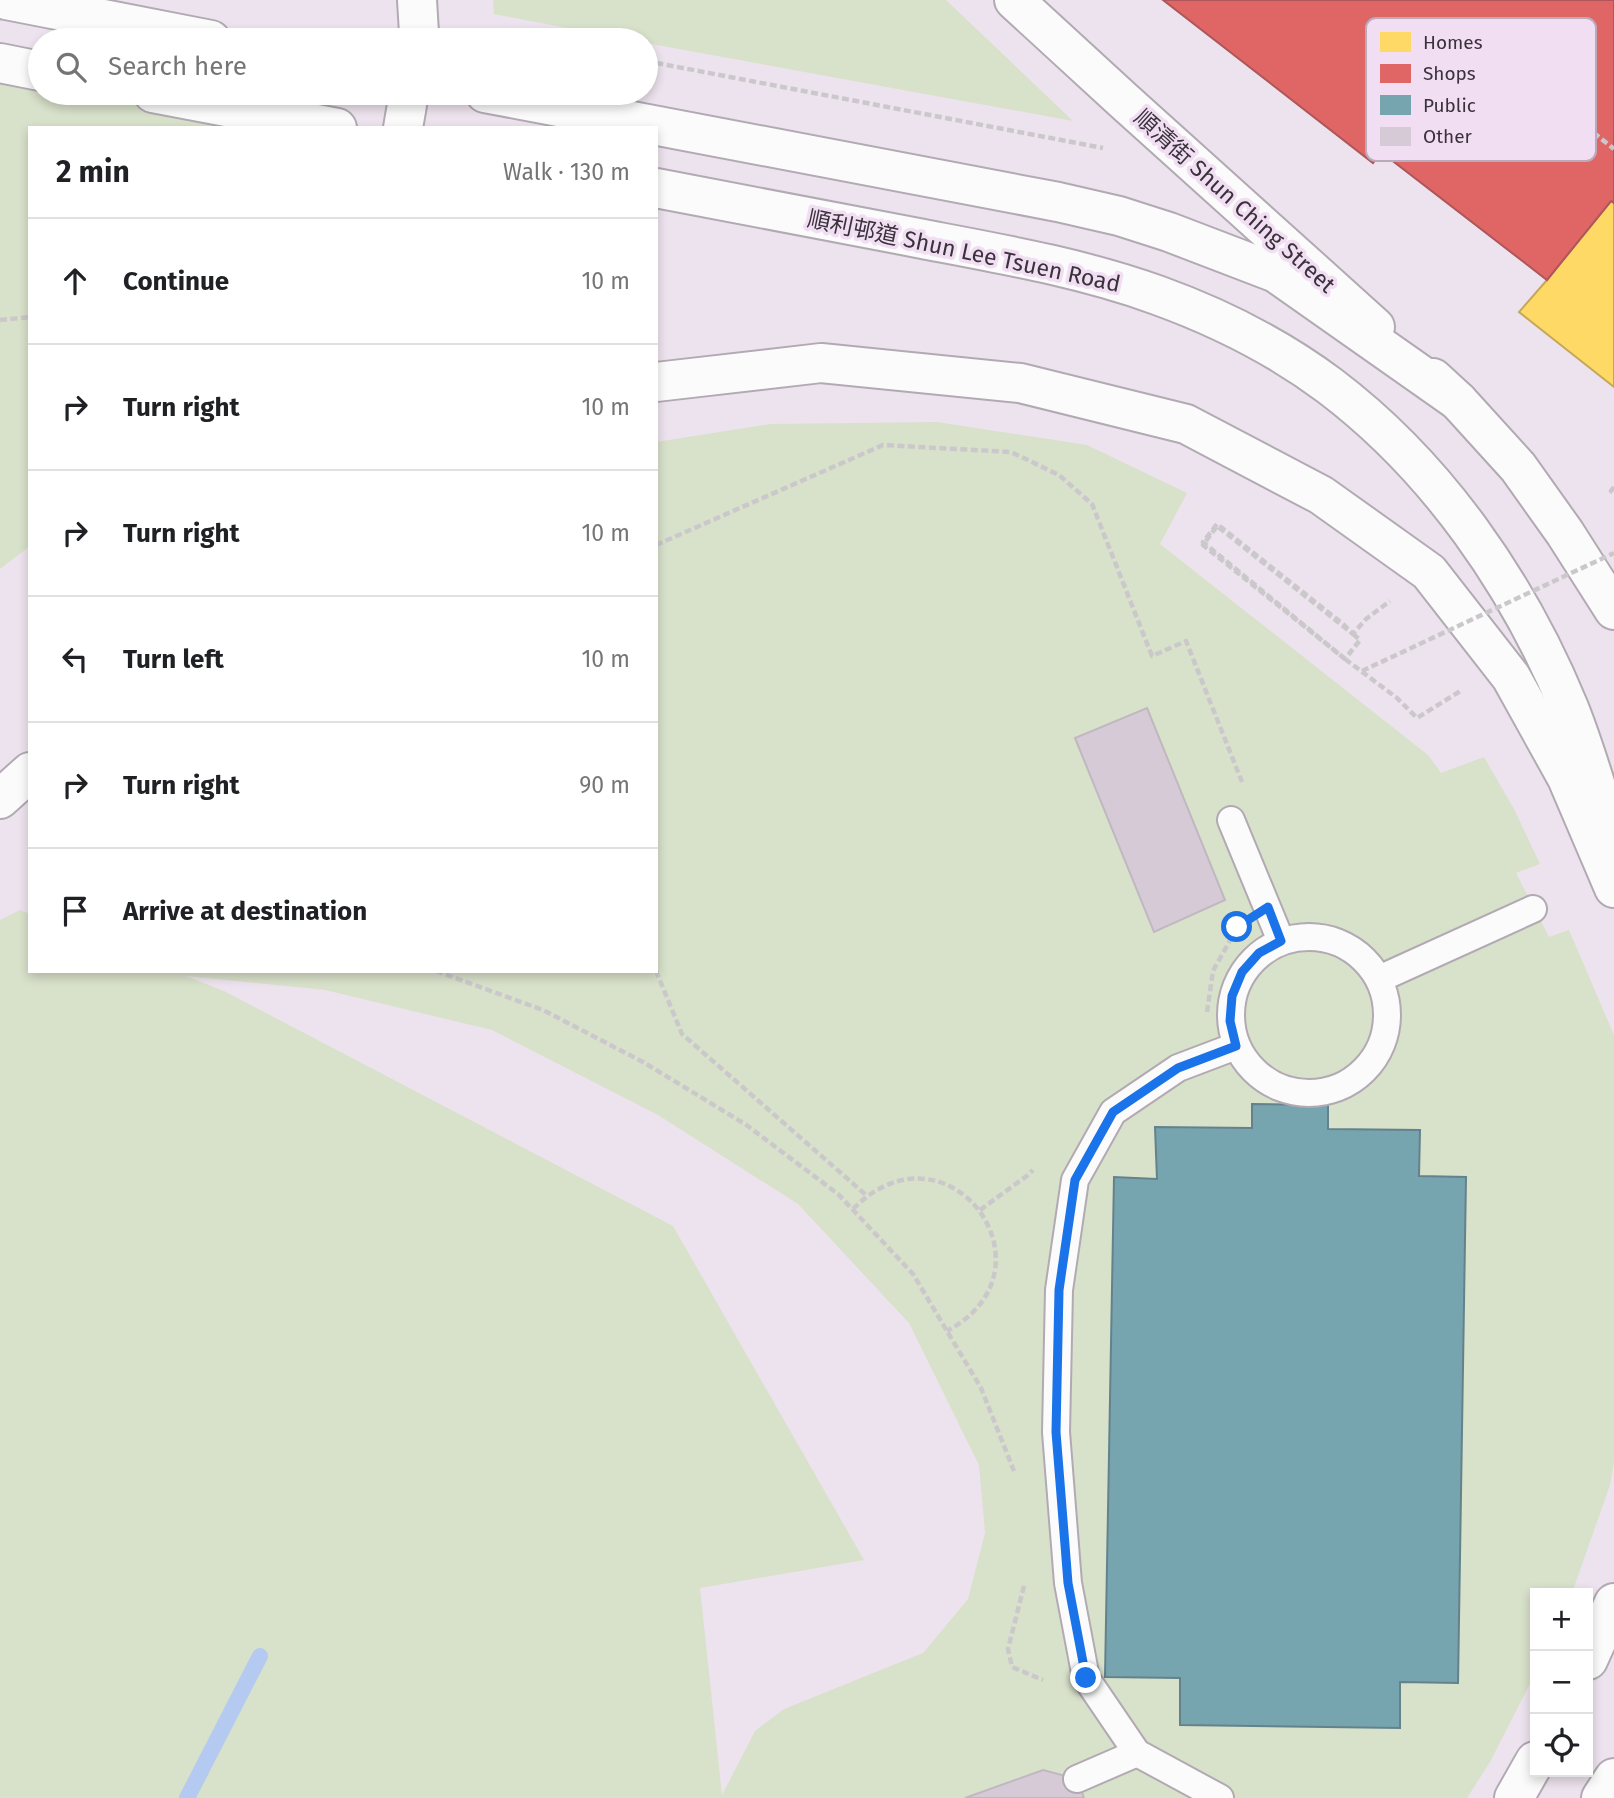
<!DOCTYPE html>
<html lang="en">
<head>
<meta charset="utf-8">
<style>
	:root { --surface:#fff; --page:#f6f6f6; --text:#202124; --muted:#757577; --line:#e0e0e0 }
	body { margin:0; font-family:"Fira Sans","Noto Sans TC",sans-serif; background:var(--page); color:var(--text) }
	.controls { position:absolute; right:21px; bottom:21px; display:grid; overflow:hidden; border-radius:0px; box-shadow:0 4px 10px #0003 }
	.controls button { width:63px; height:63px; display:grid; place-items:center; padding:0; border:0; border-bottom:2px solid var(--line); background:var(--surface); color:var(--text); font:35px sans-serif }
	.stop { position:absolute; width:21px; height:21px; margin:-16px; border:5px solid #1a73e8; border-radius:50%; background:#fff }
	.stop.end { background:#1a73e8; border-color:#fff; box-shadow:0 2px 7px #0008 }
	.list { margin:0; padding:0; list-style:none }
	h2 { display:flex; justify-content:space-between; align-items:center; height:91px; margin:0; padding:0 28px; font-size:30px }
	h2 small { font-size:23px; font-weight:400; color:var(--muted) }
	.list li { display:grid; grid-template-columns:46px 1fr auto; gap:21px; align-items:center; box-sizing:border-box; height:126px; padding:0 28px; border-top:2px solid var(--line) }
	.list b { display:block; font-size:26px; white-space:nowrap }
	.list em { font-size:23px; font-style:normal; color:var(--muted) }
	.icon { flex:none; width:38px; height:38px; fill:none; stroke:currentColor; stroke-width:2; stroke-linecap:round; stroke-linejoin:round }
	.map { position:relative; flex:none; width:1614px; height:1798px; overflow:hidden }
	.search { position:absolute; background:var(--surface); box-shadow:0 4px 10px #0003; left:28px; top:28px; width:630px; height:77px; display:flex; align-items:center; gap:18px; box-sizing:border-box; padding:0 24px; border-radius:38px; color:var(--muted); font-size:26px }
	.panel { position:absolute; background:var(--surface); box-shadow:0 4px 10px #0003; left:28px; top:126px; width:630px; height:847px; border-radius:0px }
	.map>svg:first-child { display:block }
</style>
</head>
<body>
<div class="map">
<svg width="1614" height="1798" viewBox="0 0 1614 1798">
	<rect width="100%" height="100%" fill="#ede3ee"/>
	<path fill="#d8e1ca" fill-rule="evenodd" d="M 493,0 L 946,0 L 1073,121 L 646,43 L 646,40 L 631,40 L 494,14 Z
		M 0,76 L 40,84 L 40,93 L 92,93 L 236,119 L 235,128 L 30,128 L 30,546 L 0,569 Z
		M 937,422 L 1087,445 L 1187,493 L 1160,544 L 1428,755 L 1441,773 L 1484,757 L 1514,809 L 1540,864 L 1516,873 L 1549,937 L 1569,930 L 1614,1035 L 1614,1462 L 1610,1485 L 1572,1593 L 1535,1593 L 1535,1674 L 1490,1762 L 1467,1798 L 0,1798 L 0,920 L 20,910 L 30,914 L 30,971 L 656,971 L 656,442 L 770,424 ZM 186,976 L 325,990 L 492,1030 L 658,1115 L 798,1204 L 909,1323 L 979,1465 L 985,1533 L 968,1599 L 923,1653 L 784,1709 L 755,1731 L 722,1795 L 700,1588 L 864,1560 L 673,1226 L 224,991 Z"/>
	<path fill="#ffd966" stroke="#c4a759" stroke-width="2" d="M 1611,201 L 1614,203 L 1614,387 L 1519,312 L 1547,280 Z"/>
	<path fill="#e06666" stroke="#ae5659" stroke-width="2" d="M 1163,0 L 1614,0 L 1614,203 L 1611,201 L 1547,280 L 1381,152 L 1373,163 Z"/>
	<path fill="#76a5af" stroke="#64828c" stroke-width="2" d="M 1252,1104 L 1328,1105 L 1328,1129 L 1420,1130 L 1419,1176 L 1466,1177 L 1458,1683 L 1400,1682 L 1400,1728 L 1180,1725 L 1180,1678 L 1105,1677 L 1114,1177 L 1157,1179 L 1155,1127 L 1252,1128 Z"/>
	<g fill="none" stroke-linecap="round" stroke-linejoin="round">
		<path stroke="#b4caf0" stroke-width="16" d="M 187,1798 L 260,1656"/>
	</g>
	<path fill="#d6cad7" stroke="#c0b8c1" stroke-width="2" d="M 1147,708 L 1225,900 L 1154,932 L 1075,738 Z
		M 1043,1770 L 1077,1779 L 1084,1798 L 965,1798 Z"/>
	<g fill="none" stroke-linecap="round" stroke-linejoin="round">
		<defs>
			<path id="service" d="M 1231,820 L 1281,941
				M1231 1015a78 78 0 1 1 156 0a78 78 0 1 1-156 0Z
				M 1379,979 L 1533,909
				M 1077,1779 L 1137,1753
				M 1220,1798 L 1137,1753 L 1086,1678 L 1068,1583 L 1056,1432 L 1059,1290 L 1075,1180 L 1113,1112 L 1178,1068 L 1236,1046"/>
			<path id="secondary" d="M 1014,0 L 1124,101 L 1375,327
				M 0,63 L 40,71
				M 153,93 L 337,128
				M 656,188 C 745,205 834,222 923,239 C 1002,254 1082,268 1157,295 C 1218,317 1278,347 1330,386 C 1437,467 1518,584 1569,708 C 1587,753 1600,799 1614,846
				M 1433,378 L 1458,401 L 1518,467 L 1565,533 L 1614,610
				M 1588,1660 L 1614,1603
				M 1514,1798 L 1535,1761
				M 1601,1798 L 1614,1778"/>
			<path id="primary" d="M 6,0 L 211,40
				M 417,0 L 419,33 L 418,40
				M 485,93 L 1058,202 L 1119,216 L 1169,232 L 1276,273 L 1458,401
				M 403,128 L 409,93
				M 656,382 L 821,363 L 1020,383 L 1186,424 L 1321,495 L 1429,572 L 1511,677 L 1567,778 L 1614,888
				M 0,799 L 30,772"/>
		</defs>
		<use href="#service" stroke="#b2aab3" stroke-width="30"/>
		<use href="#secondary" stroke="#b2aab3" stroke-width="42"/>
		<use href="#primary" stroke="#b2aab3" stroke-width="42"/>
		<path stroke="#cbc8cb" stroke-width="4.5" stroke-dasharray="7 3.5" stroke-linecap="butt" d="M 494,36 L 520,40
			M 1495,54 L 1614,149
			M 646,61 L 1103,148
			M 0,320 L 30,317
			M 1614,487 L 1611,491 L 1614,493
			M 656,545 L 883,445 L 1011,452 L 1059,475 L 1092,504 L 1152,656 L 1186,641 L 1242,782
			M 1353,634 L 1360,640 L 1345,659 L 1203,545 L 1217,526 L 1353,634 L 1366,619 L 1390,601
			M 1345,659 L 1397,698 L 1417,718 L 1462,690
			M 436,971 L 543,1010 L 643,1062 L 745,1124 L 838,1194 L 913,1274 L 981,1388 L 1014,1471
			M 656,971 L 682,1034 L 866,1195
			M 1207,1012 L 1213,971 L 1233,935
			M 853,1209 C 948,1113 1063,1269 947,1331
			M 980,1210 L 1028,1175 L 1033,1170
			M 1024,1586 L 1008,1649 L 1012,1667 L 1043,1680"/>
		<use href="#service" stroke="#fcfbfc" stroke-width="26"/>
		<use href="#secondary" stroke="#fcfbfc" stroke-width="38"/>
		<use href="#primary" stroke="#fcfbfc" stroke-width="38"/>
		<path stroke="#cbc8cb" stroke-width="4.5" stroke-dasharray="7 3.5" stroke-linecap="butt" d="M 1345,659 L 1203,542 L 1217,524 L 1343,624 L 1353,634
			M 1362,671 L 1614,553"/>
	</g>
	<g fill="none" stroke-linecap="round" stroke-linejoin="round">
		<path stroke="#1a73e8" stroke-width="9" d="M 1086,1678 L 1068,1583 L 1056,1432 L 1059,1290 L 1075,1180 L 1113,1112 L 1178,1068 L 1236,1046 L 1230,1021 L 1232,996 L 1242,972 L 1259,953 L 1281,941 L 1268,907 L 1237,927"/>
	</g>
	<g text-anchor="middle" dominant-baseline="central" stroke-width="7" stroke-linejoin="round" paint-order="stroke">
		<g font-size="23" fill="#3a323a" stroke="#f1def3">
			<text transform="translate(1235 201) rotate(42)">順清街 Shun Ching Street</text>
			<text transform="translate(964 251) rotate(12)">順利邨道 Shun Lee Tsuen Road</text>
		</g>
	</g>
	<rect x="1366" y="18" width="230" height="143" rx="10" fill="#f1def3" stroke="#baaabc" stroke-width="2"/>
	<rect x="1380" y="32" width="31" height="20" fill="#ffd966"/>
	<rect x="1380" y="64" width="31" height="19" fill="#e06666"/>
	<rect x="1380" y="95" width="31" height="20" fill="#76a5af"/>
	<rect x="1380" y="127" width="31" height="19" fill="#d6cad7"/>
	<g font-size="19" fill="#3a323a">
		<text x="1423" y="49">Homes</text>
		<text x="1423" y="80">Shops</text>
		<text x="1423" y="112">Public</text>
		<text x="1423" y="143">Other</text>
	</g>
</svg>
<div class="controls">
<button>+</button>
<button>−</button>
<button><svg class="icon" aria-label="locate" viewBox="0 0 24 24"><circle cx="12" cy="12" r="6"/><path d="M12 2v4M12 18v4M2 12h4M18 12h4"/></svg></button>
</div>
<div class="stop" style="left:1237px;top:927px"></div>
<div class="stop end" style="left:1086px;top:1678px"></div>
<div class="search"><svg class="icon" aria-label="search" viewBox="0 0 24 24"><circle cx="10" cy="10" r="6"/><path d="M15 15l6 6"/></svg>Search here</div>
<section class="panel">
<h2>2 min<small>Walk · 130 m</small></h2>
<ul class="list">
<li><svg class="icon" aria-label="ahead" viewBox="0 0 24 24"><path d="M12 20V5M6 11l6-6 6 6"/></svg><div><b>Continue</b></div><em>10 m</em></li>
<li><svg class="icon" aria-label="right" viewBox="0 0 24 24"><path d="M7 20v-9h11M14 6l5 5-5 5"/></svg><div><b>Turn right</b></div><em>10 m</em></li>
<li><svg class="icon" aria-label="right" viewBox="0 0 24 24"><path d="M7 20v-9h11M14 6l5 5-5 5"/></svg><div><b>Turn right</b></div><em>10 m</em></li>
<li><svg class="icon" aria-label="left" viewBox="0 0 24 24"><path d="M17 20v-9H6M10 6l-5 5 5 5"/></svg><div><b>Turn left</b></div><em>10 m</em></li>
<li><svg class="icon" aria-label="right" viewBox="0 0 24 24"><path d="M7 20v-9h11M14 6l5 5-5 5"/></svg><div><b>Turn right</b></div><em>90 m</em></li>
<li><svg class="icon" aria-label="arrive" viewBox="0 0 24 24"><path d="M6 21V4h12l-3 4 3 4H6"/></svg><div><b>Arrive at destination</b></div></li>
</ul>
</section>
</div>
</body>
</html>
